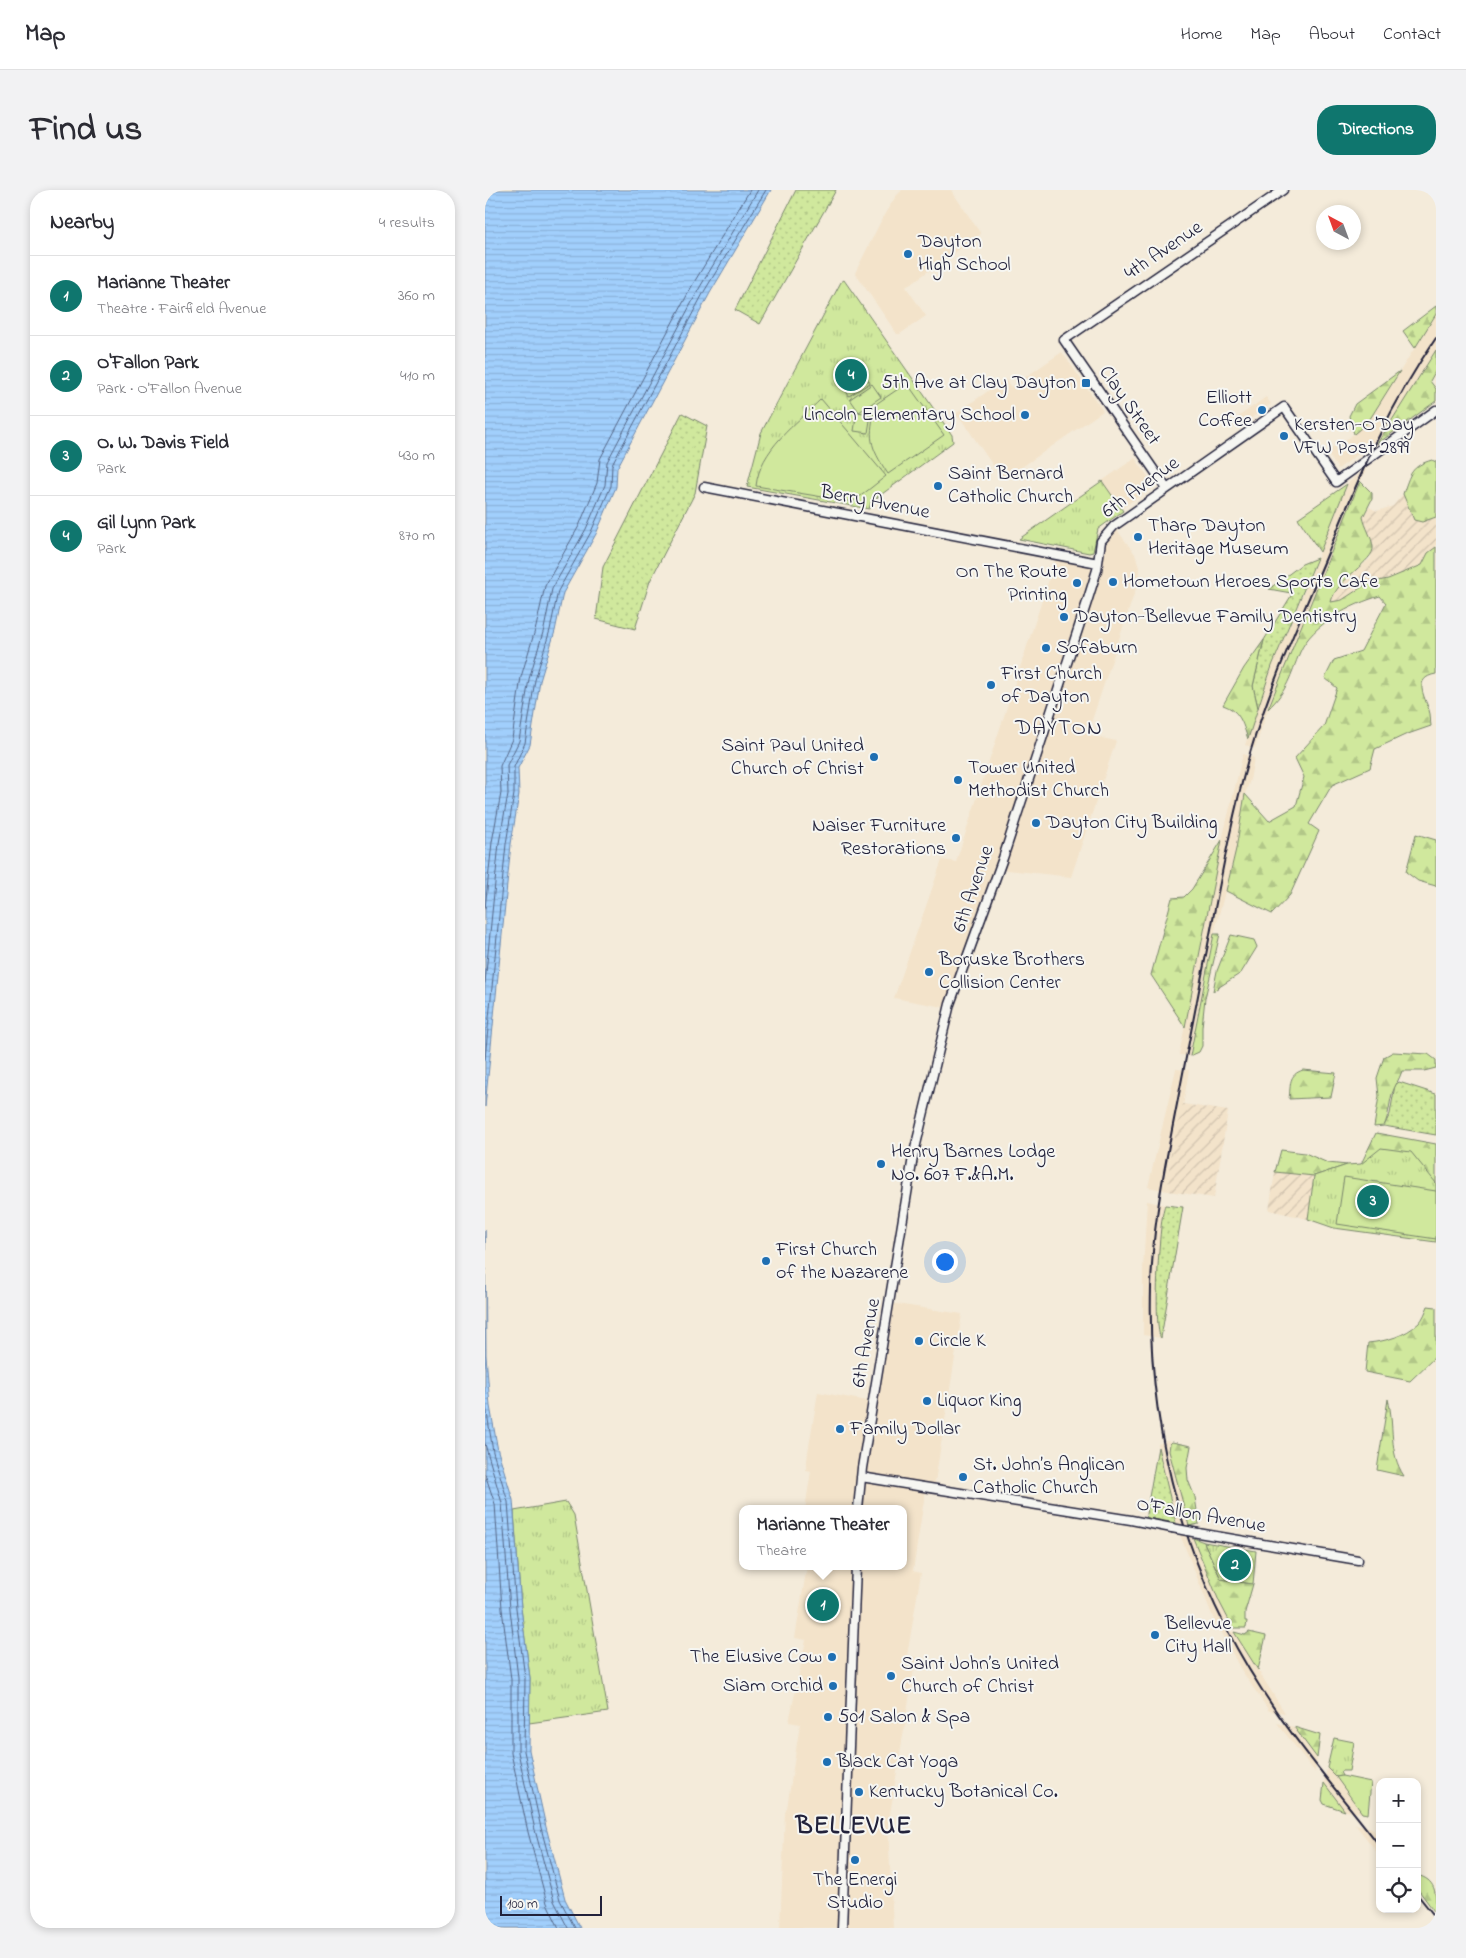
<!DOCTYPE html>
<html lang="en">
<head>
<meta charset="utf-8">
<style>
	:root { --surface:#fff; --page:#f2f2f3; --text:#2b2b33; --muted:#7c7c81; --line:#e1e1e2; --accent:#0f766e }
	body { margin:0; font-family:"Indie Flower",sans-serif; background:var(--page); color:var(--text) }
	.controls { position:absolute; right:15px; bottom:15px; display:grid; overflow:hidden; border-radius:10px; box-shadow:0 2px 8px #0003 }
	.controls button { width:45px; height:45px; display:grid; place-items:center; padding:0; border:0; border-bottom:1px solid var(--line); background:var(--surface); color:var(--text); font:25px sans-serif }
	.compass { position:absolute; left:831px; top:15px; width:45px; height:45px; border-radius:50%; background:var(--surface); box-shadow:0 2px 8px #0003; rotate:319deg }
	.scale { position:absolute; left:15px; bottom:12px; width:102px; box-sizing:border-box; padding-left:5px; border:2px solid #22223b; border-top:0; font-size:14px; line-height:18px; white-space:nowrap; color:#22223b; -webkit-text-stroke:4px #f6f6f2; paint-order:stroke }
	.you { position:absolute; left:459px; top:1071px; width:18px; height:18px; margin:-12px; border:4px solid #fff; border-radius:50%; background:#1a73e8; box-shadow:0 0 0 8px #1a73e833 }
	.badge { display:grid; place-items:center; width:32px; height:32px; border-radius:50%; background:var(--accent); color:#fff; font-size:16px; font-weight:700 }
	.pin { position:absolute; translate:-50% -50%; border:2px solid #fff; box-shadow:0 1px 5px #0006 }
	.popup { position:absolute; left:254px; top:1315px; width:168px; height:65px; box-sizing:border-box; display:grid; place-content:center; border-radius:10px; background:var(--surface); filter:drop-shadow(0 1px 4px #0005); font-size:16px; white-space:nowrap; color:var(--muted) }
	.popup b { font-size:19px; color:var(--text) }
	.popup::after { content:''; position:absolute; left:50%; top:100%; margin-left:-10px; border:10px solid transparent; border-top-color:var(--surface) }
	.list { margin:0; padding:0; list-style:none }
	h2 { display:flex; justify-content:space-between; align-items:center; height:65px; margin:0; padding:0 20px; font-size:21px }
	h2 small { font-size:16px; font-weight:400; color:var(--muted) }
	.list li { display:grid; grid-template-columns:32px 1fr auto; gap:15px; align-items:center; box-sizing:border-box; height:80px; padding:0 20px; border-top:1px solid var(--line) }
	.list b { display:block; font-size:19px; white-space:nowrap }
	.list p { margin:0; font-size:16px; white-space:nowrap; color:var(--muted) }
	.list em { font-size:16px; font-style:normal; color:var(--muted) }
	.icon { flex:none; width:28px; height:28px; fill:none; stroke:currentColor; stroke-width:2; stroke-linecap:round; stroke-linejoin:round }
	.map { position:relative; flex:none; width:951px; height:1738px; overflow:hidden; border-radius:20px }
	header { display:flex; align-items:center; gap:30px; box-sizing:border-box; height:70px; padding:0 25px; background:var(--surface); border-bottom:1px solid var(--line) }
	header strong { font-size:24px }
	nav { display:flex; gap:28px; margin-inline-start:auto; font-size:18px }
	.intro { display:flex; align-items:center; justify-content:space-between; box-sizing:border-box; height:120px; padding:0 30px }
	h1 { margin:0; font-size:35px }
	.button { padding:12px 22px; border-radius:20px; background:var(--accent); color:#fff; font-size:18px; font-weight:700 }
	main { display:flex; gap:30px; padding:0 30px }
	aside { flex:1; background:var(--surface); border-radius:20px; box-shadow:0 2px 8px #0003 }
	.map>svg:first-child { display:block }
</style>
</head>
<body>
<header>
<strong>Map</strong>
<nav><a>Home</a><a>Map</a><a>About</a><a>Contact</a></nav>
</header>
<div class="intro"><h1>Find us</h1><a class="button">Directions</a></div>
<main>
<aside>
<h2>Nearby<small>4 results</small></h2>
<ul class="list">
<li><span class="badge">1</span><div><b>Marianne Theater</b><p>Theatre · Fairfield Avenue</p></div><em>360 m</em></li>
<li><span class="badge">2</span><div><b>O'Fallon Park</b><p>Park · O’Fallon Avenue</p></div><em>410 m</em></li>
<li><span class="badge">3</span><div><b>O. W. Davis Field</b><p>Park</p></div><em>430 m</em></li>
<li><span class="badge">4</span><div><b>Gil Lynn Park</b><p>Park</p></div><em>870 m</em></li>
</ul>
</aside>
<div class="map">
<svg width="951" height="1738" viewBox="0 0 951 1738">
	<defs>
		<pattern id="industrial-furrows" width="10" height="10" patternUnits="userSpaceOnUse" patternTransform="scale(1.25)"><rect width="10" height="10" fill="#f3e3ca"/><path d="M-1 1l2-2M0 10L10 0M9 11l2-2" fill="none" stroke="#d0c2ae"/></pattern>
		<pattern id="grass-dots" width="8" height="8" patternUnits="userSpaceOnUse" patternTransform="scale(1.25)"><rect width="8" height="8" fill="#d0e89d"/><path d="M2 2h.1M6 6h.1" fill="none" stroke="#b2c788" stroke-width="1.8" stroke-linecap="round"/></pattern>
		<pattern id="forest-firs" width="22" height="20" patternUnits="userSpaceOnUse" patternTransform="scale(1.25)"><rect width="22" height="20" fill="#d0e89d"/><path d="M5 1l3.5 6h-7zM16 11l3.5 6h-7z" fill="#b2c788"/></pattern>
		<pattern id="park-tufts" width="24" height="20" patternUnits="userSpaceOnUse" patternTransform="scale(1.25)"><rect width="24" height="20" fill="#d0e89d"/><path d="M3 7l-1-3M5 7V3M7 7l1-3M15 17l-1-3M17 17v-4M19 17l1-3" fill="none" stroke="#b2c788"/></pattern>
		<pattern id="water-rules" width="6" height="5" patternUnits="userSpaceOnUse" patternTransform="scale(1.25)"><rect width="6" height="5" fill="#a1cffc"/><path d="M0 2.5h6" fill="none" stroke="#8ab1d9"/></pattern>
	</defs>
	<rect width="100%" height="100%" fill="#f4ebda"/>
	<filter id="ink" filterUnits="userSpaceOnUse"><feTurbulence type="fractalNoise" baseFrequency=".02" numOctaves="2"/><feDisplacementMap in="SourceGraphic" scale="10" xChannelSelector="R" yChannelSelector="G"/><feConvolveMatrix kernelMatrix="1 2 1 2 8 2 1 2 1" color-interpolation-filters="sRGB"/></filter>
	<g filter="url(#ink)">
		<path fill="#f3e3ca" d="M 417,0 L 466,0 L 496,44 L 421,97 L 441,126 L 415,144 L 412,144 L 370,83 L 399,25 L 411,6 Z
			M 951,124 L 951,160 L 892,254 L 883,250 L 877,261 L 853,279 L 841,261 L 865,247 L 883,232 Z
			M 577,162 L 618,221 L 518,290 L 476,229 L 469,225 L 520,189 L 526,197 Z
			M 781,207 L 786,214 L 758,234 L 753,227 Z
			M 650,268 L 669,295 L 636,319 L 617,291 Z
			M 881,279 L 783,519 L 770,558 L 760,555 L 787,476 L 819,402 L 862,294 Z
			M 629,336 L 650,364 L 655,381 L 654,389 L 602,545 L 631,551 L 586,687 L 513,679 L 464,818 L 409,808 L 457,670 L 471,672 L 572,365 L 613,373 L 614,356 Z
			M 758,564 L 769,568 L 765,590 L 760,604 L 751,659 L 729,744 L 705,866 L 694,865 L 737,650 Z
			M 691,879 L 704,880 L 697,922 L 685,967 L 683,1001 L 663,997 Z
			M 662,1011 L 680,1015 L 673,1092 L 673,1145 L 676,1148 L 658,1145 L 658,1079 Z
			M 405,1113 L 477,1124 L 449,1298 L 441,1297 L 428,1381 L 436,1383 L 422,1466 L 431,1467 L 403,1636 L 408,1738 L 295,1738 L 300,1623 L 302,1618 L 315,1534 L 304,1532 L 321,1450 L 310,1448 L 322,1376 L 418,1376 L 418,1319 L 320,1319 L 326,1281 L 321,1280 L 323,1262 L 333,1202 L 388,1212 Z
			M 682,1251 L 687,1252 L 685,1254 L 684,1261 L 704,1336 L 691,1333 L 673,1257 L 673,1254 Z
			M 695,1345 L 708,1348 L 734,1411 L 748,1438 L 731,1435 Z
			M 736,1441 L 749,1442 L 800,1523 L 784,1521 L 755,1478 Z
			M 792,1533 L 809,1537 L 832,1568 L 830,1582 Z
			M 842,1578 L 851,1587 L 877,1623 L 860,1621 L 839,1593 Z
			M 870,1634 L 887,1638 L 895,1648 L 895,1666 Z"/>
		<path fill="url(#industrial-furrows)" d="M 918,304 L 930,330 L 937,332 L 951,327 L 951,357 L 943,363 L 937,375 L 903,389 L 883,393 L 857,410 L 846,412 L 848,402 L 862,387 L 886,368 L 878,327 L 884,317 L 892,321 L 908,316 Z
			M 698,914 L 743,921 L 729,1008 L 683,1001 L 685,967 Z
			M 790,982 L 829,986 L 823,1029 L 784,1020 Z"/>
		<path fill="url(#grass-dots)" stroke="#79856c" d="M 311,0 L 351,0 L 275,134 L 250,120 Z
			M 197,223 L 222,236 L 210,303 L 165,391 L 150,439 L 111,429 L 118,377 Z
			M 832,368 L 787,476 L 773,518 L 768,496 L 779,450 L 806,406 L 806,403 L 784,399 L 817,374 Z
			M 914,892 L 951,904 L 951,945 L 899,936 L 905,924 L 910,895 Z
			M 680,1015 L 698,1017 L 676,1148 C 668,1139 674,1028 680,1015 Z
			M 673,1257 L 691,1333 L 662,1328 L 661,1324 Z"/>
		<path fill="url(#forest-firs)" stroke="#79856c" d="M 951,116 L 951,124 L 930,158 L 918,141 Z
			M 951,160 L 951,180 L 945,191 L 951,199 L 951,211 L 892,254 Z
			M 915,181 L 883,232 L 869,244 L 864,226 L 870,214 Z
			M 947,270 L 951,272 L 951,327 L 937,332 L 929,330 L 918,304 C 925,284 926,276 947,270 Z
			M 875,291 L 887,303 L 887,309 L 878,327 C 880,337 887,347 888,357 C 890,371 851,389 846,412 L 857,410 L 883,393 L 903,389 L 937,375 L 943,363 L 951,357 L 951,484 C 927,488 940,507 944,520 C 946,525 945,531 946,536 L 920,545 L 890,559 L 885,578 L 847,595 L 824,634 L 834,641 L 805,705 L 787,724 L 741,701 L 751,659 L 760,604 L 784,631 L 811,616 L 819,587 L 810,568 L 839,536 L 852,498 L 840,488 L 849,470 L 876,461 L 901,413 L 895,406 C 867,414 827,434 815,462 C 805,486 803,500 783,519 Z
			M 862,294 L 835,362 L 813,328 Z
			M 779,450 L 768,496 L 773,518 L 763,549 C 757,532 755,521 738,515 L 759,478 Z
			M 931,644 L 951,650 L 951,696 L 933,691 L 921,682 Z
			M 737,650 L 700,837 L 666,785 L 687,708 L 699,707 L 707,699 Z
			M 729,744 L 735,744 L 720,808 L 717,837 L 717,856 L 714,862 L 705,866 Z
			M 746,745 L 769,750 L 772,757 L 756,783 L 728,801 L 732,781 Z
			M 908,862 L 943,864 L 951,870 L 951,878 L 939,881 L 917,881 C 914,890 910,895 907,904 C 904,915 904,925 899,936 L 889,937 L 894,906 L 892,888 L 899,867 Z
			M 818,880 L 851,883 L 846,907 L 804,909 C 806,894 803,885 818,880 Z
			M 891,943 L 951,954 L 951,993 L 876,974 Z
			M 796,960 L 820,963 L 843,973 L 862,975 L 829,986 L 790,982 Z
			M 943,1116 L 951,1117 L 951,1166 L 925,1191 L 880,1182 L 883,1153 C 902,1151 920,1146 934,1133 C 938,1129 941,1121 943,1116 Z
			M 903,1209 C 910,1236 903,1262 919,1286 L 892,1280 Z
			M 687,1252 L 706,1256 L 702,1278 L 703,1290 L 710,1307 L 714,1334 L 704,1336 L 684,1261 L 685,1254 Z
			M 708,1348 L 719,1352 L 736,1389 L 768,1394 L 760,1422 L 760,1431 L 762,1431 L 761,1438 L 748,1438 L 734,1411 Z
			M 749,1442 L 760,1445 L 764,1442 L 781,1446 L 773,1480 Z
			M 809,1537 L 835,1545 L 832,1568 Z
			M 839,1593 L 860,1621 L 839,1614 L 837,1610 Z
			M 932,1685 C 951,1690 951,1702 951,1721 L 949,1721 L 932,1698 Z"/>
		<path fill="url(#park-tufts)" stroke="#79856c" d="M 359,90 L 467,245 L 468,252 L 386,312 L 384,319 L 262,297 L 276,243 L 356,92 Z
			M 617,291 L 638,321 L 613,339 L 608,362 L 604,363 L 534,349 Z
			M 896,958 L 926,962 L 951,993 L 951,1052 L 849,1038 L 823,1029 L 829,986 L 862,975 L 876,974 Z
			M 81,1312 L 89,1325 L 123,1522 L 44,1533 L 45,1488 L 36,1418 L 29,1321 Z
			M 719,1352 L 771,1361 L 768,1394 L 736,1389 Z
			M 849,1548 L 869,1552 L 864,1581 L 857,1581 L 855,1582 L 857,1586 L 851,1587 L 842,1578 Z"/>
		<path fill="#d0e89d" stroke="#79856c" d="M 377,180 L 385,193 L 364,206 L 356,193 Z
			M 422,193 L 459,245 L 403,284 C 384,255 383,248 391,214 Z
			M 387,194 L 396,207 L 374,222 L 365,209 Z
			M 336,209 L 401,286 L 368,312 L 271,296 C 275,259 311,234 336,209 Z
			M 372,222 L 386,224 L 383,243 L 369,241 Z
			M 859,987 L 951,1001 L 951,1049 L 852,1034 Z
			M 857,1586 L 886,1592 L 883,1624 L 877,1623 L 851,1587 Z"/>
		<path fill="url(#water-rules)" stroke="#6e8aaf" d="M 0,0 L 286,0 L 225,103 L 132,278 L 131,297 L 111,344 L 78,403 L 70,441 L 55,491 L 45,555 L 33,578 L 34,604 L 26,654 L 0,917 Z
			M 0,1040 L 1,1165 L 5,1216 L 13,1261 L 28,1310 L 36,1418 L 45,1488 L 44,1560 L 61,1637 L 80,1709 L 95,1738 L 0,1738 Z"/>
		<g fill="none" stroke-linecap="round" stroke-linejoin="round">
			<path stroke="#556788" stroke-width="1" d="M 0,719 L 7,652 L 16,603 L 15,576 L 27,549 L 36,487 L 51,437 L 60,396 L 94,336 L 112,293 L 115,269 L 208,94 L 265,0
				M 0,793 L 14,653 L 23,604 L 22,575 L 34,551 L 44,489 L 59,439 L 67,399 L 101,339 L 120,295 L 122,272 L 215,97 L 273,0
				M 0,869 L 21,654 L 29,604 L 29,577 L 40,553 L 50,490 L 65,440 L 73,401 L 106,342 L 126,296 L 127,275 L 220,100 L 281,0
				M 0,1210 L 8,1262 L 23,1312 L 31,1418 L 40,1488 L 39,1561 L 56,1638 L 75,1710 L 90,1738
				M 0,1254 L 17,1313 L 25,1419 L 33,1488 L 33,1562 L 50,1640 L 69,1711 L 83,1738
				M 0,1284 L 10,1314 L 17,1419 L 26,1489 L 26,1563 L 43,1642 L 62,1713 L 74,1738"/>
			<defs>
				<path id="secondary" d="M 219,297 L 613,373
					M 682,299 L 579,150 L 798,0
					M 376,1287 L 646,1330 L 687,1338
					M 373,1319 L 377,1278 L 428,967 L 465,814 L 518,668 L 602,412 L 612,380 L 616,351 L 629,336 L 799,217 L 851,292 L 951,220
					M 713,1343 L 873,1370
					M 357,1738 L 371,1376"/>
			</defs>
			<use href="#secondary" stroke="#22223b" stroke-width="11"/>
			<use href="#secondary" stroke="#f6f6f2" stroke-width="8"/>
			<path stroke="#22223b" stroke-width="2" d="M 895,1656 C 855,1604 812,1555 777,1500 C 740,1443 711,1380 693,1315 C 673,1245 664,1171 666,1098 C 667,1046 676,996 686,945 C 696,892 707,839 717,785 C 732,711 744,636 765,563 C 786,492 817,426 845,358 C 876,282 904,216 951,148
				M 932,1704 L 951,1728"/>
			<defs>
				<path id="secondary-bridge" d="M 687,1338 L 713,1343"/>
			</defs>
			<use href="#secondary-bridge" stroke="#22223b" stroke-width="11" stroke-linecap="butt"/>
			<use href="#secondary-bridge" stroke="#f6f6f2" stroke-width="8"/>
		</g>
	</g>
	<g fill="#1f6fb2" stroke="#f6f6f2" stroke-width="2">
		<circle cx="423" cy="64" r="5"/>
		<rect x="596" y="188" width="10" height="10" rx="2.5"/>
		<circle cx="777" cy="220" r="5"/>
		<circle cx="540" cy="225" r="5"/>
		<circle cx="799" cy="246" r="5"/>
		<circle cx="453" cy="296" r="5"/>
		<circle cx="653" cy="347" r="5"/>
		<circle cx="628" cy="392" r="5"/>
		<circle cx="592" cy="393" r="5"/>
		<circle cx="579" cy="427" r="5"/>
		<circle cx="561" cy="458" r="5"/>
		<circle cx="506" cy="495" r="5"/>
		<circle cx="389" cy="567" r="5"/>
		<circle cx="473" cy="590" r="5"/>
		<circle cx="551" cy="633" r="5"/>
		<circle cx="471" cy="648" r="5"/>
		<circle cx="444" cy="782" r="5"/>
		<circle cx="396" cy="974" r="5"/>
		<circle cx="281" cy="1071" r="5"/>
		<circle cx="434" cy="1151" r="5"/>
		<circle cx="442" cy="1211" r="5"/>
		<circle cx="355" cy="1239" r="5"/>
		<circle cx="478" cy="1287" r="5"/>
		<circle cx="670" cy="1445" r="5"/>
		<circle cx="347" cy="1467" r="5"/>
		<circle cx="406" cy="1486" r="5"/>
		<circle cx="348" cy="1496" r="5"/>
		<circle cx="343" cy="1527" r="5"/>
		<circle cx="342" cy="1572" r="5"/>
		<circle cx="374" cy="1602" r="5"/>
		<circle cx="370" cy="1670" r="5"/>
	</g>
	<g text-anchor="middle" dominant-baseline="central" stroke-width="4" stroke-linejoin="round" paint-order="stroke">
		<g font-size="20" fill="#22223b" stroke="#f6f6f2" text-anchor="start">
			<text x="433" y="52">Dayton<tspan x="433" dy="23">High School</tspan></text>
			<text x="591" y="193" text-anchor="end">5th Ave at Clay Dayton</text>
			<text x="767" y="208" text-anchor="end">Elliott<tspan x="767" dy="23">Coffee</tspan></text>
			<text x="530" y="225" text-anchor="end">Lincoln Elementary School</text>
			<text x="809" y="235">Kersten-O’Day<tspan x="809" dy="23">VFW Post 2899</tspan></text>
			<text x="463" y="284">Saint Bernard<tspan x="463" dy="23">Catholic Church</tspan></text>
			<text x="663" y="336">Tharp Dayton<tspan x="663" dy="23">Heritage Museum</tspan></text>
			<text x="582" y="382" text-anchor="end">On The Route<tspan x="582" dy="23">Printing</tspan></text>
			<text x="638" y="392">Hometown Heroes Sports Cafe</text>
			<text x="589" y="427">Dayton-Bellevue Family Dentistry</text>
			<text x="571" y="458">Sofaburn</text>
			<text x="516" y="484">First Church<tspan x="516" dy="23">of Dayton</tspan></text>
			<text x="379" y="556" text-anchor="end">Saint Paul United<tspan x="379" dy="23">Church of Christ</tspan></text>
			<text x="483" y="578">Tower United<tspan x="483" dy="23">Methodist Church</tspan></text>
			<text x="561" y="633">Dayton City Building</text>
			<text x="461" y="636" text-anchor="end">Naiser Furniture<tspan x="461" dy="23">Restorations</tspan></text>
			<text x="454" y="770">Boruske Brothers<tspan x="454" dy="23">Collision Center</tspan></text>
			<text x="406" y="962">Henry Barnes Lodge<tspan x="406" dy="23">No. 607 F.&amp;A.M.</tspan></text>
			<text x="291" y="1060">First Church<tspan x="291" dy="23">of the Nazarene</tspan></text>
			<text x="444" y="1151">Circle K</text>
			<text x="452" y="1211">Liquor King</text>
			<text x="365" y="1239">Family Dollar</text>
			<text x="488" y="1275">St. John’s Anglican<tspan x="488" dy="23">Catholic Church</tspan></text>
			<text x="680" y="1434">Bellevue<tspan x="680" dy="23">City Hall</tspan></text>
			<text x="337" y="1467" text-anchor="end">The Elusive Cow</text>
			<text x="416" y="1474">Saint John’s United<tspan x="416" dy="23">Church of Christ</tspan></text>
			<text x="338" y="1496" text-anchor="end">Siam Orchid</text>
			<text x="353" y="1527">501 Salon &amp; Spa</text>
			<text x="352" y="1572">Black Cat Yoga</text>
			<text x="384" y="1602">Kentucky Botanical Co.</text>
			<text x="370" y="1690" text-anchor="middle">The Energi<tspan x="370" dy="23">Studio</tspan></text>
		</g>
		<g font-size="20" fill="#22223b" stroke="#f6f6f2">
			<text transform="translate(679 61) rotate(-34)">4th Avenue</text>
			<text transform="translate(644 216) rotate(55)">Clay Street</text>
			<text transform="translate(656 298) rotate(-36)">6th Avenue</text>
			<text transform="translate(390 313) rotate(11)">Berry Avenue</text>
			<text transform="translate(489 699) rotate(-71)">6th Avenue</text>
			<text transform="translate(382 1153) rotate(-80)">6th Avenue</text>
			<text transform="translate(716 1326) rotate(10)">O’Fallon Avenue</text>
		</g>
		<g font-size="22" letter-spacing="1" fill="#22223b" stroke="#f6f6f2">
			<text x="574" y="539">DAYTON</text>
		</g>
		<g font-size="25" font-weight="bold" letter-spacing="1" fill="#22223b" stroke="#f6f6f2">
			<text x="369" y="1637">BELLEVUE</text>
		</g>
	</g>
</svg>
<div class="controls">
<button>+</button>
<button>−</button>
<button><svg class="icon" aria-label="locate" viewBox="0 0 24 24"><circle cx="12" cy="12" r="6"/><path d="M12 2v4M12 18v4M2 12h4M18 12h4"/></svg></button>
</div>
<svg class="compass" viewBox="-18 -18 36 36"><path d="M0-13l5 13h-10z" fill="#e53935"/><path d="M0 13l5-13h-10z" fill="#7c7c81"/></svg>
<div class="scale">100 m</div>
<div class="you"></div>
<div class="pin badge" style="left:338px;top:1415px">1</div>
<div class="popup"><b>Marianne Theater</b>Theatre</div>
<div class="pin badge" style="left:750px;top:1375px">2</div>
<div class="pin badge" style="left:888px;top:1011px">3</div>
<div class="pin badge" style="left:366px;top:185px">4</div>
</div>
</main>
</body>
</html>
